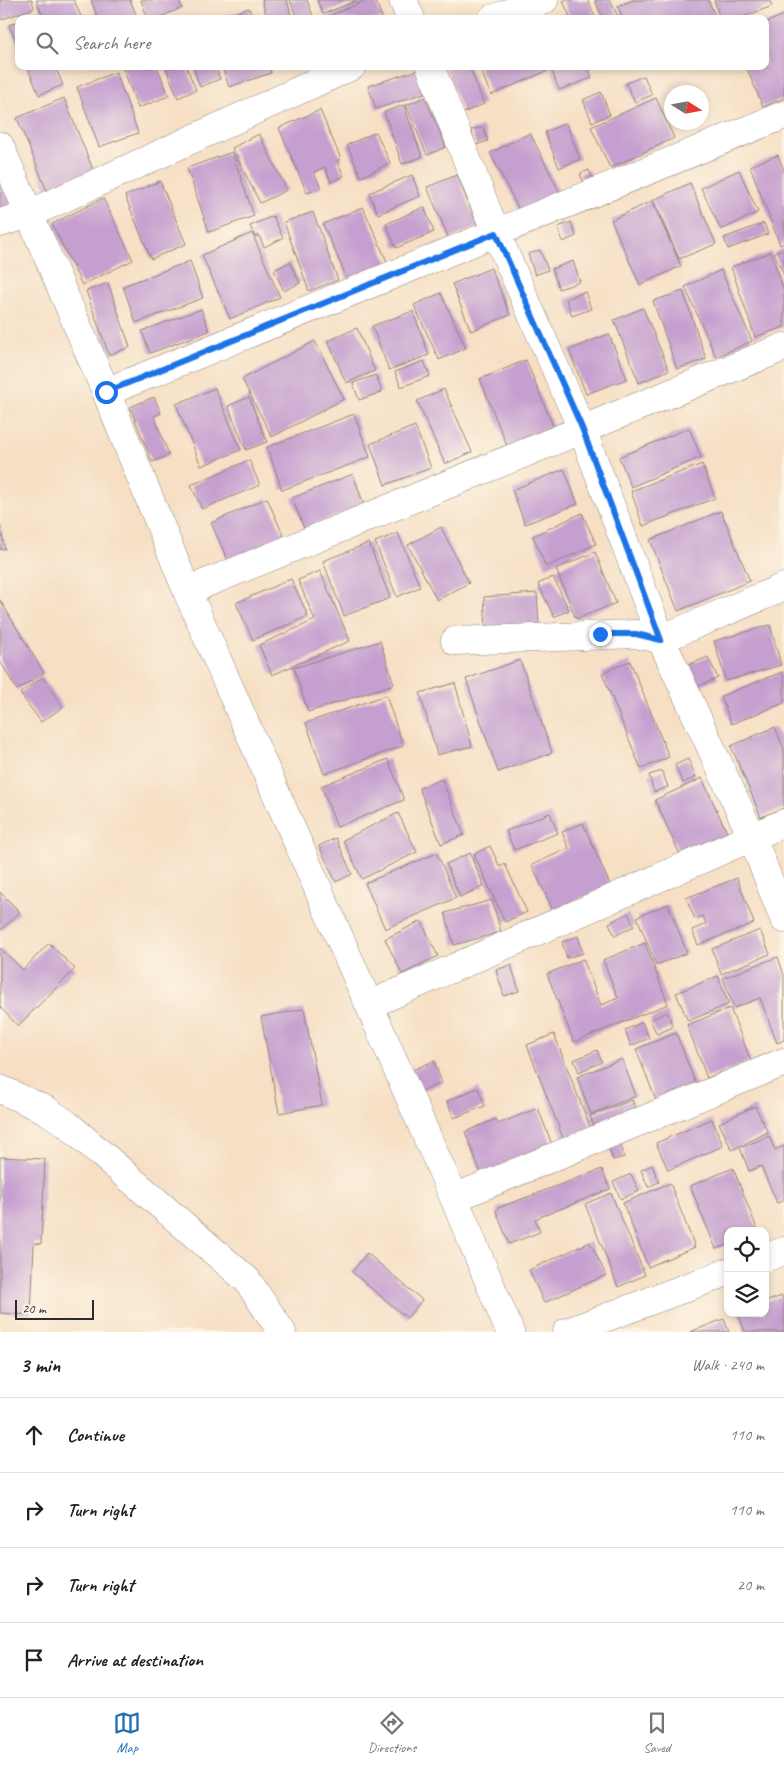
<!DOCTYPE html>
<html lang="en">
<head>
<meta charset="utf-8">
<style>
	:root { --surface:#fff; --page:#f6f6f6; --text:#202124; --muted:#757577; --line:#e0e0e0; --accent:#1f6fb2 }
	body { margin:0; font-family:Caveat,sans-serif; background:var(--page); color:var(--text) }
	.controls { position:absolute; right:15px; bottom:15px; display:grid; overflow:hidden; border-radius:10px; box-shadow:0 2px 8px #0003 }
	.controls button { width:45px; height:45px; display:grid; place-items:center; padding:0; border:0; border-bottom:1px solid var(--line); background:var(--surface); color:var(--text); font:25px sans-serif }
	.compass { position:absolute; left:664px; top:85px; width:45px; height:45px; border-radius:50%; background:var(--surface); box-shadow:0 2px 8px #0003; rotate:101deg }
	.scale { position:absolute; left:15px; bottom:12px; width:79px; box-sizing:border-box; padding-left:5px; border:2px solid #2b2b2b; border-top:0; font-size:14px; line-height:18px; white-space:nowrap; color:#2b2b2b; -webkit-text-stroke:4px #fcf5e5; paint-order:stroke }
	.stop { position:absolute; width:15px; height:15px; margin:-11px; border:4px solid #1a73e8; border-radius:50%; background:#fff }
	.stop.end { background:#1a73e8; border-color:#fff; box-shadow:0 1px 5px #0008 }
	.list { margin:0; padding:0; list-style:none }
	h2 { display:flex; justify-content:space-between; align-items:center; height:65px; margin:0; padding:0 20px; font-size:21px }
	h2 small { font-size:16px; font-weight:400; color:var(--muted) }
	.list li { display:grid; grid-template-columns:32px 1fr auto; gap:15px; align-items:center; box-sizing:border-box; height:75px; padding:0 20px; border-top:1px solid var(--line) }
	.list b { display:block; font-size:19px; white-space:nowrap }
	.list em { font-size:16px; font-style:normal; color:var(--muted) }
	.icon { flex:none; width:28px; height:28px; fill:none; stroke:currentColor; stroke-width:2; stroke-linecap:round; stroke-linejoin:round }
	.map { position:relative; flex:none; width:784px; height:1332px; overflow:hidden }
	.search { position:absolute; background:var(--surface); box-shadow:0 2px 8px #0003; left:15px; right:15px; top:15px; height:55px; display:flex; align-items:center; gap:12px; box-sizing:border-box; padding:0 18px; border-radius:10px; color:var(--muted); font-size:19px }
	.sheet { height:365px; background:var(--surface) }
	nav { display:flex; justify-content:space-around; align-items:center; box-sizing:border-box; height:70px; border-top:1px solid var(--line); background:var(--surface); font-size:14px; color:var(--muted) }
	nav a { display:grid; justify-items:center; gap:2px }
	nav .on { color:var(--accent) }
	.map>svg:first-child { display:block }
</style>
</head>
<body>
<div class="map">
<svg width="784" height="1332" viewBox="0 0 784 1332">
	<rect width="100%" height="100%" fill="#fcf5e5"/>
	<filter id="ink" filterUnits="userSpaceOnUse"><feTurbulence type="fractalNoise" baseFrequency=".02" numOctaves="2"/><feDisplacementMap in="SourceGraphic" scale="10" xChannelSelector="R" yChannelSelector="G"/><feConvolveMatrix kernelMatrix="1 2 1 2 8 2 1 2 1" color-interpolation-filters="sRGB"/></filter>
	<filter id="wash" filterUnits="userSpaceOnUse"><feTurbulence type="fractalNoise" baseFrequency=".0096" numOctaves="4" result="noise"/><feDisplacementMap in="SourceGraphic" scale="20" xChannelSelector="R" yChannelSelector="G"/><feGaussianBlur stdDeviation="1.12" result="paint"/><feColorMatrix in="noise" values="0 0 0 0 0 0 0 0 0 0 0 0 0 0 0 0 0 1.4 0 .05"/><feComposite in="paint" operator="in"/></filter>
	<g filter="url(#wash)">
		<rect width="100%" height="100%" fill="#f6dfc4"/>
		<g id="blocks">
			<path fill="#c59fcf" d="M 0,0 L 32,0 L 34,8 L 0,20 Z
				M 36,0 L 74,0 L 82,19 L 44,19 Z
				M 91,0 L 130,0 L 138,19 L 98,19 Z
				M 141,0 L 179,0 L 182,8 L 155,19 L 148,19 Z
				M 262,0 L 287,0 L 292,19 L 267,19 Z
				M 290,0 L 307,0 L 314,19 L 297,19 Z
				M 317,0 L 358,0 L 323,14 Z
				M 367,0 L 375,0 L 383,19 L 322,19 Z
				M 565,0 L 588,0 L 596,19 L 571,19 L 563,1 Z
				M 595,0 L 610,0 L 619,19 L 603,19 Z
				M 633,0 L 708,0 L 717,19 L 623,19 L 618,6 Z
				M 714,0 L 769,0 L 772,6 L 738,19 L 720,19 Z
				M 249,8 L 253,19 L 220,19 L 220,18 Z
				M 784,15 L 784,98 L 763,107 L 746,66 L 765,66 L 765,23 Z
				M 19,21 L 19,48 L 9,25 Z
				M 27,66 L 55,66 L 63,85 L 39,95 Z
				M 122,66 L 157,66 L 169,96 L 138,108 Z
				M 165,66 L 186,66 L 196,90 L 178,98 Z
				M 193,66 L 215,66 L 220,79 L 200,87 Z
				M 222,66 L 269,66 L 271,73 L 229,87 Z
				M 445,66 L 469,66 L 484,104 L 463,113 Z
				M 479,66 L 548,66 L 549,70 L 491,95 Z
				M 550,66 L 588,66 L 592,78 L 559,90 Z
				M 418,70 L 425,93 L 376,109 L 368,86 Z
				M 116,72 L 138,133 L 99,147 L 77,87 Z
				M 644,76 L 652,95 L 635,102 L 626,83 Z
				M 601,92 L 610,115 L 592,122 L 583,100 Z
				M 425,97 L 446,147 L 427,155 L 406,105 Z
				M 64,98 L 94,172 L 47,191 L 17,118 Z
				M 656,98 L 674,138 L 610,168 L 591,127 Z
				M 404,105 L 422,157 L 402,164 L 384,112 Z
				M 320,110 L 341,159 L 337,160 L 344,176 L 331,182 L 325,167 L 314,172 L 321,188 L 307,193 L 279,128 Z
				M 566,123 L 580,159 L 559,168 L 545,132 Z
				M 483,127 L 488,141 L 476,145 L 471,130 Z
				M 376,132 L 390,163 L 361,177 L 347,145 Z
				M 530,133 L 559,191 L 520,212 L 490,153 Z
				M 259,134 L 287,190 L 260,203 L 232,148 Z
				M 232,152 L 254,216 L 209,232 L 187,168 Z
				M 778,155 L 784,170 L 784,243 L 780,245 L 750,166 Z
				M 0,167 L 15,209 L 0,215 Z
				M 589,170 L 594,182 L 586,187 L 580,174 Z
				M 739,170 L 758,212 L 721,230 L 701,188 Z
				M 412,175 L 420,196 L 378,214 L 369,193 Z
				M 457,175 L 478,227 L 449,239 L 427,187 Z
				M 160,181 L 186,244 L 151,259 L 125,196 Z
				M 690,183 L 716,244 L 679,259 L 653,200 Z
				M 103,198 L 133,260 L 82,285 L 52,224 Z
				M 652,201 L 681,266 L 640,285 L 611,220 Z
				M 363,207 L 389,266 L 349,283 L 323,224 Z
				M 424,207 L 434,232 L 396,248 L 386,224 Z
				M 313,212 L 338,280 L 309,291 L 284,222 Z
				M 273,216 L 283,238 L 264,247 L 259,235 L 255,237 L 250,226 Z
				M 571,222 L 576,236 L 563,242 L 558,227 Z
				M 764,223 L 768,234 L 728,249 L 724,238 Z
				M 252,233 L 280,297 L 230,319 L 202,255 Z
				M 784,248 L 784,275 L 774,253 Z
				M 540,250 L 548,270 L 535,275 L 528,254 Z
				M 771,252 L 784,291 L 784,327 L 755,337 L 731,267 Z
				M 190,261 L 203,298 L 136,323 L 123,286 Z
				M 573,261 L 580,282 L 559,289 L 552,269 Z
				M 290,262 L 300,283 L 284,291 L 274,270 Z
				M 491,268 L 510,315 L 471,331 L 452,284 Z
				M 721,270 L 752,341 L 716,357 L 685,287 Z
				M 108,283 L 130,347 L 109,355 L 86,291 Z
				M 683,291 L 706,359 L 677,369 L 653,301 Z
				M 585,292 L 591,309 L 572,316 L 566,299 Z
				M 441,293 L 466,348 L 439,360 L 414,305 Z
				M 643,308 L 669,370 L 639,383 L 614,320 Z
				M 201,309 L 209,331 L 150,353 L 142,331 Z
				M 413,311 L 429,355 L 389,370 L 372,326 Z
				M 357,328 L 375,371 L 346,383 L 328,341 Z
				M 609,334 L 627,379 L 586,394 L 569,350 Z
				M 315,341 L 344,399 L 272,437 L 242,379 Z
				M 526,360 L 553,426 L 507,446 L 480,379 Z
				M 424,361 L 430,376 L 401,387 L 395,372 Z
				M 376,375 L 382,392 L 359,400 L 353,383 Z
				M 215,388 L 241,450 L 201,466 L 176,404 Z
				M 444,389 L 472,452 L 445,464 L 417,401 Z
				M 154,397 L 161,413 L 154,416 L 169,455 L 152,462 L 130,407 Z
				M 249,397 L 267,442 L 246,450 L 228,406 Z
				M 354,414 L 370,457 L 282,490 L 267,447 Z
				M 415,426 L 431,468 L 385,485 L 370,444 Z
				M 689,428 L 701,457 L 631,487 L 619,457 Z
				M 249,460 L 260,485 L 202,509 L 191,485 Z
				M 702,464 L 715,498 L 643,526 L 631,491 Z
				M 564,469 L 578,504 L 525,524 L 512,490 Z
				M 353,474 L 364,505 L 304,528 L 292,498 Z
				M 267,498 L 284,537 L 229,563 L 211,523 Z
				M 721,511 L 750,581 L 678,611 L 650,540 Z
				M 582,513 L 596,544 L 546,567 L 533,536 Z
				M 0,524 L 5,549 L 0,549 Z
				M 441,527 L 469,583 L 437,600 L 408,545 Z
				M 398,533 L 420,587 L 397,597 L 375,542 Z
				M 369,543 L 390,598 L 344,616 L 323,561 Z
				M 595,552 L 616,603 L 576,619 L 556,569 Z
				M 320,571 L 350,641 L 272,675 L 259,645 L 315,620 L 298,580 Z
				M 553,577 L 569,610 L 554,617 L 538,584 Z
				M 291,579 L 308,616 L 253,640 L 236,603 Z
				M 537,593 L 539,626 L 486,629 L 484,597 Z
				M 0,600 L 44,673 L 17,690 L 0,661 Z
				M 770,625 L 781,665 L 726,681 L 714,641 Z
				M 380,641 L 394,684 L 308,712 L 294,668 Z
				M 708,657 L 718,678 L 697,687 L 688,665 Z
				M 520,660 L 552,753 L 498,772 L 466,679 Z
				M 630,661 L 669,757 L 641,769 L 602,673 Z
				M 782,672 L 784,679 L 784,703 L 731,724 L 721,696 Z
				M 42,677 L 63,707 L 41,722 L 20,693 Z
				M 455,683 L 472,746 L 437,755 L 420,693 Z
				M 386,695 L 403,746 L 324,774 L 306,723 Z
				M 775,727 L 784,749 L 784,808 L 761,817 L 731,746 Z
				M 388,759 L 404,800 L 337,827 L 321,786 Z
				M 688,759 L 696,777 L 683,783 L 675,765 Z
				M 662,771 L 668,787 L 654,792 L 649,775 Z
				M 702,778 L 730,839 L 683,861 L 655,800 Z
				M 442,779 L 464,835 L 441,844 L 419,788 Z
				M 398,813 L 417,852 L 362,879 L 343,840 Z
				M 550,813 L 558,833 L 514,850 L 506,831 Z
				M 583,823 L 610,885 L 553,911 L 532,865 L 569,848 L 562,832 Z
				M 336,838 L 352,874 L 336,882 L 319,846 Z
				M 490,846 L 500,867 L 505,864 L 527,912 L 505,922 L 474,854 Z
				M 437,853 L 456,898 L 385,929 L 365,883 Z
				M 470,853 L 484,886 L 460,897 L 446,864 Z
				M 737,878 L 754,923 L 698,945 L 692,930 L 706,924 L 703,916 L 695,919 L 686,898 Z
				M 0,892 L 20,912 L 0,931 Z
				M 492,900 L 501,932 L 454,945 L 445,913 Z
				M 668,904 L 687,953 L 656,965 L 637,917 Z
				M 628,913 L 634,926 L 615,936 L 609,923 Z
				M 421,921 L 438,956 L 402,974 L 385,939 Z
				M 760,930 L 770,954 L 721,974 L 712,949 Z
				M 578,936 L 583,953 L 567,958 L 562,942 Z
				M 49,943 L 75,969 L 18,1026 L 0,1007 L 0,948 L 23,970 Z
				M 645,943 L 668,1004 L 574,1042 L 547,974 L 583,959 L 601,1005 L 618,998 L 603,960 Z
				M 778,957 L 784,975 L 784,1040 L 777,1043 L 760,998 L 734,1008 L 723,978 Z
				M 511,965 L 519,991 L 504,996 L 496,970 Z
				M 718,976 L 729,1004 L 688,1021 L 676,993 Z
				M 730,1008 L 751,1061 L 707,1078 L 687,1025 Z
				M 304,1009 L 322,1105 L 279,1113 L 261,1017 Z
				M 667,1012 L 673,1027 L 657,1034 L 650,1020 Z
				M 642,1022 L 649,1038 L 631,1046 L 625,1030 Z
				M 676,1033 L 697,1087 L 657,1103 L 636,1049 Z
				M 554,1034 L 590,1127 L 563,1138 L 527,1045 Z
				M 597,1050 L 602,1062 L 579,1072 L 574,1060 Z
				M 622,1059 L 636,1096 L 591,1114 L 577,1077 Z
				M 434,1061 L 442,1083 L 420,1092 L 412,1070 Z
				M 478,1088 L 485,1106 L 454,1118 L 447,1101 Z
				M 632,1100 L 638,1116 L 596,1132 L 590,1116 Z
				M 755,1106 L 768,1132 L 732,1150 L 719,1123 Z
				M 538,1108 L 553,1147 L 482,1176 L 465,1132 L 496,1119 L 498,1124 Z
				M 712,1119 L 723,1146 L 668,1170 L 656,1143 Z
				M 769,1136 L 775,1150 L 784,1146 L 784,1200 L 777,1203 L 761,1166 L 749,1171 L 740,1148 Z
				M 620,1141 L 624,1157 L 613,1160 L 608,1145 Z
				M 0,1157 L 45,1159 L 41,1244 L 34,1243 L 31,1315 L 0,1313 Z
				M 652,1165 L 659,1182 L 648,1187 L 641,1170 Z
				M 733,1168 L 758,1231 L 728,1231 L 728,1245 L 716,1249 L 690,1186 Z
				M 602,1169 L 610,1189 L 535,1219 L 540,1232 L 509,1244 L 496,1211 L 498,1208 Z
				M 631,1174 L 639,1191 L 621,1199 L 613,1182 Z
				M 670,1183 L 695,1247 L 648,1267 L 623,1203 Z
				M 611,1193 L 645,1275 L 618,1287 L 585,1204 Z
				M 590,1242 L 606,1275 L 544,1303 L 529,1270 Z
				M 367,1253 L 422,1300 L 407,1318 L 352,1272 Z
				M 782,1296 L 784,1301 L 784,1332 L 745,1332 L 738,1313 L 765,1313 L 765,1302 Z
				M 724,1319 L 729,1332 L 690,1332 Z"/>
		</g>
	</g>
	<g filter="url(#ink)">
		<use href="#blocks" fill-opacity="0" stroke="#908578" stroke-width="1"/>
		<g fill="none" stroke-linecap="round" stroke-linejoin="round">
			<defs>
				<path id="minor" d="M 403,0 L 411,19
					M 492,19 L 544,0
					M 430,66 L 496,233 L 582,429 L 661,639 L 752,837 L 784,919
					M 0,146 L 106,392 L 187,591 L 454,1198 L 510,1332
					M 0,223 L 29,214 L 352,66
					M 106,392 L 784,115
					M 187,591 L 784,347
					M 455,641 L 635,634 L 661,639 L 784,587
					M 369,1005 L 784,823
					M 0,1089 L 46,1110 L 67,1124 L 247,1280 L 282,1332
					M 454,1198 L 784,1062
					M 765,1258 L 784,1251
					M 567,1332 L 728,1272"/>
			</defs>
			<use href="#minor" stroke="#908578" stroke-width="29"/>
			<use href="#minor" stroke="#fff" stroke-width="28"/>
		</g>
	</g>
	<g fill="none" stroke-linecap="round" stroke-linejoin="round" filter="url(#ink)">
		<path stroke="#1a73e8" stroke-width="6" d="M 106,392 L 496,233 L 582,428 L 661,640 L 636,634 L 600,634"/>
	</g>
</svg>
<div class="controls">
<button><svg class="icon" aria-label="locate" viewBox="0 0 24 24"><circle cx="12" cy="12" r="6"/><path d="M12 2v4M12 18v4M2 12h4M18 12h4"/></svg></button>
<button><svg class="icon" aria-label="layers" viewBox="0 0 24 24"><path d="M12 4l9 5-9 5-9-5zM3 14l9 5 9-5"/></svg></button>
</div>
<svg class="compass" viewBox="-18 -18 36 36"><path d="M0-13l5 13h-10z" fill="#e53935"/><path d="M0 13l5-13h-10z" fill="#757577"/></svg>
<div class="scale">20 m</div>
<div class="stop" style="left:106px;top:392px"></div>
<div class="stop end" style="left:600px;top:634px"></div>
<div class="search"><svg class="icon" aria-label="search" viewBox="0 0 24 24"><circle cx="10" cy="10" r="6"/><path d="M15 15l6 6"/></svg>Search here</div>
</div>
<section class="sheet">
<h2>3 min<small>Walk · 240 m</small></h2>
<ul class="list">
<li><svg class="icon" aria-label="ahead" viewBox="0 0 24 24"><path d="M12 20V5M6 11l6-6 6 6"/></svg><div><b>Continue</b></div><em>110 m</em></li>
<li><svg class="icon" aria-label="right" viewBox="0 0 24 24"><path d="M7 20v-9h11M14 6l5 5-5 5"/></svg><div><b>Turn right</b></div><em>110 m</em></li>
<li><svg class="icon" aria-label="right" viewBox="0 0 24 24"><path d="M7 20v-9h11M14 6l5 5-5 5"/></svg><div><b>Turn right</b></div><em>20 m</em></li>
<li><svg class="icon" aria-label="arrive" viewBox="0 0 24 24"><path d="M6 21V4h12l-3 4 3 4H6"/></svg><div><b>Arrive at destination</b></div></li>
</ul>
</section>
<nav>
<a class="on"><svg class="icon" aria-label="map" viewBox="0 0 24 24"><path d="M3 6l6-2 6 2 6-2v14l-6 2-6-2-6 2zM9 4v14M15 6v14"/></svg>Map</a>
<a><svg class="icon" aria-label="directions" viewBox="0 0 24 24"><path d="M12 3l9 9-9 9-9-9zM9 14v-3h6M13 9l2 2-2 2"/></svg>Directions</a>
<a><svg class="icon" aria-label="saved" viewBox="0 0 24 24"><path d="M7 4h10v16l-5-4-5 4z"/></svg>Saved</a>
</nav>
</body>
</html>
